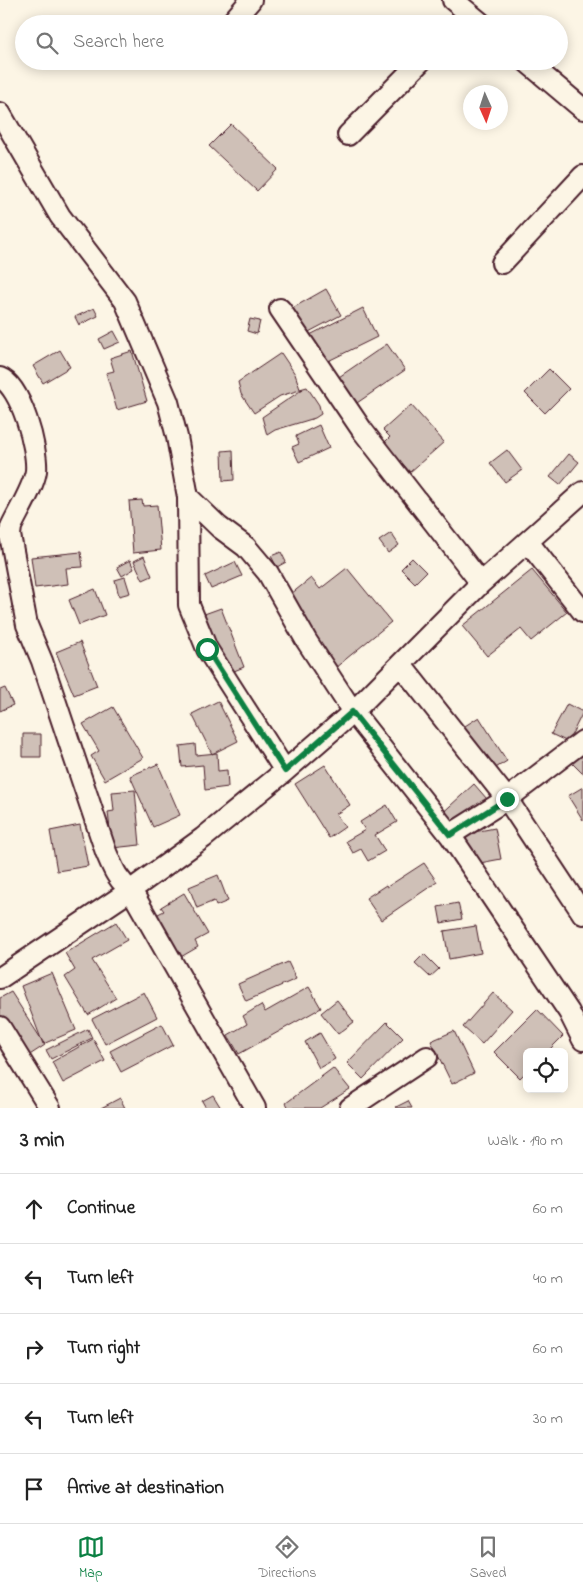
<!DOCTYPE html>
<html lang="en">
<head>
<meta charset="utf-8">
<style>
	:root { --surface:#fff; --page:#f6f6f6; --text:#222; --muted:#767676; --line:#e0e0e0; --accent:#0b8043 }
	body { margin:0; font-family:"Indie Flower",sans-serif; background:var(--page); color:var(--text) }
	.controls { position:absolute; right:15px; bottom:15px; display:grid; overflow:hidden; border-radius:8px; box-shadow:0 2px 12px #0003 }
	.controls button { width:45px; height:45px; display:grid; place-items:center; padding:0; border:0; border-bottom:1px solid var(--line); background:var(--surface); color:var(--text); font:25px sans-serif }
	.compass { position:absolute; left:463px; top:85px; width:45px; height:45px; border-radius:50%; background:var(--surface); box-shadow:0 2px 12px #0003; rotate:177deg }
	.stop { position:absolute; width:15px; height:15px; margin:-11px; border:4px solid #0b8043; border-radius:50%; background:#fff }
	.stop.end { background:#0b8043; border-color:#fff; box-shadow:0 1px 5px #0008 }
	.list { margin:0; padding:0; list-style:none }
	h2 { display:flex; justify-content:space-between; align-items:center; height:65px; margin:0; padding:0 20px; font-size:21px }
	h2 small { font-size:16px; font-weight:400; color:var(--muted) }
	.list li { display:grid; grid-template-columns:32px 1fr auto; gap:15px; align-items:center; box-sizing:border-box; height:70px; padding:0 20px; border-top:1px solid var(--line) }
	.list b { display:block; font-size:19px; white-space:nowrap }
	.list em { font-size:16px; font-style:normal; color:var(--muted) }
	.icon { flex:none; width:28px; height:28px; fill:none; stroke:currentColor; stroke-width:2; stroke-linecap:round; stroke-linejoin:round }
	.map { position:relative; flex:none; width:583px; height:1108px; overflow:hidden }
	.search { position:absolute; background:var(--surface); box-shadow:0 2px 12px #0003; left:15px; right:15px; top:15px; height:55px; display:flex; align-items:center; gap:12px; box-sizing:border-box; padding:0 18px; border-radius:28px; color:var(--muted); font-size:19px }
	.sheet { height:415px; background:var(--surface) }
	nav { display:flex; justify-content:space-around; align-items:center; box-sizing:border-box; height:70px; border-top:1px solid var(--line); background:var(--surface); font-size:14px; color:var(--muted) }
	nav a { display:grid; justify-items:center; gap:2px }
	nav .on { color:var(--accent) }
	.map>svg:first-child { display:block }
</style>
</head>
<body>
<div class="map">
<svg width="583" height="1108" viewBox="0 0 583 1108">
	<rect width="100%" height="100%" fill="#fcf5e5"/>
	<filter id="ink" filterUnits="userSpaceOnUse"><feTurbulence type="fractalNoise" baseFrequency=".02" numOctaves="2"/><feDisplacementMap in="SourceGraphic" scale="10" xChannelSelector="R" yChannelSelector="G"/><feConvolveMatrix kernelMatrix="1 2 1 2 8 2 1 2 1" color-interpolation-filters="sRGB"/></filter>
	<g filter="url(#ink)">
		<path fill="#cfc0b7" stroke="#4a1f2b" d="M 231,124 L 278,169 L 257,191 L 209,146 Z
			M 326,289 L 341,315 L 303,335 L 289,310 Z
			M 94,308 L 98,316 L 79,325 L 75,317 Z
			M 363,308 L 377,337 L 316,367 L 302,339 Z
			M 250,319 L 260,321 L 257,334 L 247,331 Z
			M 114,331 L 120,342 L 104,349 L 99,339 Z
			M 387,344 L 405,370 L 354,405 L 336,379 Z
			M 60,350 L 70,367 L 43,383 L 33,366 Z
			M 132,351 L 147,401 L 117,410 L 106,373 L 114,371 L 110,358 Z
			M 281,353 L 295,374 L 300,389 L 307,387 L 319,405 L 321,414 L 315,418 L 275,430 L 267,435 L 262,417 L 303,389 L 280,396 L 254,413 L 241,394 L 238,382 Z
			M 549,369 L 569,389 L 545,413 L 525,393 Z
			M 411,405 L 444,442 L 410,472 L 384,443 L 390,437 L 383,430 Z
			M 319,425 L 329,448 L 299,462 L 292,447 L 299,444 L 296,436 Z
			M 233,450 L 234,480 L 223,481 L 222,451 Z
			M 507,450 L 522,470 L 505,482 L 490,463 Z
			M 569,454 L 579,462 L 560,485 L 550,477 Z
			M 142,500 L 143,506 L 157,505 L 161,550 L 133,553 L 129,501 Z
			M 391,533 L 399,545 L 388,553 L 379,541 Z
			M 81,552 L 83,567 L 66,568 L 68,584 L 35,588 L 31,557 Z
			M 281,552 L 286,562 L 277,567 L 271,556 Z
			M 144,556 L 152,576 L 143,580 L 134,561 Z
			M 412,558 L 426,572 L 415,583 L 401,569 Z
			M 130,560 L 134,569 L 122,576 L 117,567 Z
			M 235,562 L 242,576 L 211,589 L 205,576 Z
			M 347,568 L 391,622 L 335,668 L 281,602 L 311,578 L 320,589 Z
			M 532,570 L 567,612 L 531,641 L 521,629 L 487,656 L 462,626 Z
			M 125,577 L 130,593 L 119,596 L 115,580 Z
			M 95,589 L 105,615 L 79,625 L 69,600 Z
			M 221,608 L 244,667 L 219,677 L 196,617 Z
			M 80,642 L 97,686 L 74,695 L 56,652 Z
			M 5,688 L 13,705 L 0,711 L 0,690 Z
			M 218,701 L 238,741 L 212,754 L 192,714 Z
			M 567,704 L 583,712 L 568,742 L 551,734 Z
			M 113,707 L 143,758 L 105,780 L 91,756 L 99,751 L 83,724 Z
			M 479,717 L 507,761 L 481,777 L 454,733 Z
			M 23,734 L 41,734 L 41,757 L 23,757 Z
			M 195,744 L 196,755 L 217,753 L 218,771 L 227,770 L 228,787 L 205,790 L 203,765 L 182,767 L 180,746 Z
			M 583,751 L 583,774 L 571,762 Z
			M 158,764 L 180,815 L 153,827 L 130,776 Z
			M 325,765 L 350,805 L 336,814 L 345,827 L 329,838 L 295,784 Z
			M 474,784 L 487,799 L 452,831 L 438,817 Z
			M 583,787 L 583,820 L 568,796 Z
			M 135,790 L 140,845 L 112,848 L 108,812 L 114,811 L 112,792 Z
			M 387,805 L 397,822 L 375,835 L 385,851 L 368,861 L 361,849 L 353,853 L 346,841 L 365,830 L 360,822 Z
			M 80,825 L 88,866 L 57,871 L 50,831 Z
			M 495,828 L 501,859 L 464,866 L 458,835 Z
			M 424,863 L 437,882 L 381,920 L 366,898 L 386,885 L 387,887 Z
			M 218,875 L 228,901 L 216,906 L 214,901 L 197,908 L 189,887 Z
			M 184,893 L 208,934 L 195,941 L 198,947 L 179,958 L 154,916 L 164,911 L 161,907 Z
			M 458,903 L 462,919 L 441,923 L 438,907 Z
			M 116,922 L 127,940 L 92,960 L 116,998 L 88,1015 L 65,977 L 75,970 L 65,953 Z
			M 476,926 L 481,953 L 449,959 L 444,931 Z
			M 424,954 L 439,969 L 430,977 L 415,963 Z
			M 288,962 L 296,979 L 246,1001 L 238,984 Z
			M 52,973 L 76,1030 L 43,1044 L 21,986 Z
			M 309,987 L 321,1008 L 239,1054 L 228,1035 L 247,1024 L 243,1016 L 261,1005 L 265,1012 Z
			M 11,992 L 45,1045 L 19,1062 L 0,1032 L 0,998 Z
			M 144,992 L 157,1017 L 105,1044 L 92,1019 Z
			M 493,993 L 512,1010 L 482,1044 L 463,1027 Z
			M 337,1000 L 354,1022 L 338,1034 L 321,1013 Z
			M 537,1009 L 563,1036 L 547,1052 L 527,1052 L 527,1071 L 520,1078 L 494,1052 Z
			M 387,1022 L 403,1038 L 363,1079 L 347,1063 Z
			M 162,1024 L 173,1045 L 121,1072 L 110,1051 Z
			M 88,1029 L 92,1038 L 51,1059 L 46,1050 Z
			M 454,1031 L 474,1073 L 452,1084 L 431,1041 Z
			M 320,1033 L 335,1059 L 319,1068 L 305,1042 Z
			M 93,1039 L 105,1061 L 63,1083 L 52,1062 Z
			M 333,1068 L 350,1089 L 320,1108 L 289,1108 L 286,1103 Z
			M 213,1095 L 221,1108 L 206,1108 L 202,1101 Z
			M 120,1098 L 125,1108 L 101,1108 Z
			M 408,1101 L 412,1108 L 397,1108 L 396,1107 Z"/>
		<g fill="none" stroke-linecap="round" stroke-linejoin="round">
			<defs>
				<path id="minor" d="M 453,0 L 482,24
					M 231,23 L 251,0
					M 526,61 L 583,109
					M 0,113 L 60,216 L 125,301 L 168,402 L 177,437 L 188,497 L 189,605 L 207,649 L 285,771
					M 348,135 L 421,61
					M 502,263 L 583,176
					M 280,309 L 362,430 L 481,583
					M 0,378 C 21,386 38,449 36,471 C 34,486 18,512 11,527 L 10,535 L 27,625 L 42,661 L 106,852 C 113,868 117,880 131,890 L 255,1108
					M 188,497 L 219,527 L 246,547 L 268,573 L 306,640 L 353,712 L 450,835 L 569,1012 L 583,1040
					M 528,542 L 583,612
					M 401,665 L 507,799 L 583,914
					M 450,835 L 507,799 L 583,741
					M 0,978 L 131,890 L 203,838 L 285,771 L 353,712 L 481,583 L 583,492
					M 0,1027 L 50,1108
					M 350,1108 L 427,1057"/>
			</defs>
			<use href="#minor" stroke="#4a1f2b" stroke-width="24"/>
			<use href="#minor" stroke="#fcf5e5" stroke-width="20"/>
		</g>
	</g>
	<g fill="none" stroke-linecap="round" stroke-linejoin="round" filter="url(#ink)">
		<path stroke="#0b8043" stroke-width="6" d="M 207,649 L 285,771 L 352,712 L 450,835 L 507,799"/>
	</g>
</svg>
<div class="controls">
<button><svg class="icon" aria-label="locate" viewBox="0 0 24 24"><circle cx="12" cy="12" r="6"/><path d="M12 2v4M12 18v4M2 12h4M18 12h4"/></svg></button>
</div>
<svg class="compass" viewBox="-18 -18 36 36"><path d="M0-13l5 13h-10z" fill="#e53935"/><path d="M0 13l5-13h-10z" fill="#767676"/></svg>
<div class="stop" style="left:207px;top:649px"></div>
<div class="stop end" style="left:507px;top:799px"></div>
<div class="search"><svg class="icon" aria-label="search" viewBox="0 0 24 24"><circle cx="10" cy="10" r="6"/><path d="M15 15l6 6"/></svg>Search here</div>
</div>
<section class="sheet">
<h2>3 min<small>Walk · 190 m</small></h2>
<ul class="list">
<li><svg class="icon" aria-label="ahead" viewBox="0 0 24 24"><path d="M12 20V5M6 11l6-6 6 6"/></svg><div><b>Continue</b></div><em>60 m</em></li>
<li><svg class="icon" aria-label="left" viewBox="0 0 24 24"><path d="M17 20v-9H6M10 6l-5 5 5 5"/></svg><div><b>Turn left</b></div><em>40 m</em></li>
<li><svg class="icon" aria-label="right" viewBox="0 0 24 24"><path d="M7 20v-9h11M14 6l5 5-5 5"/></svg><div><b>Turn right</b></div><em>60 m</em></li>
<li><svg class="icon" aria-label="left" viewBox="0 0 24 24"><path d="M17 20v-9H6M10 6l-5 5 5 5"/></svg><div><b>Turn left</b></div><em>30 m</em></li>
<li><svg class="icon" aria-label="arrive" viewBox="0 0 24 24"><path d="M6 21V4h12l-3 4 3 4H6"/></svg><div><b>Arrive at destination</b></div></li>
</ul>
</section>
<nav>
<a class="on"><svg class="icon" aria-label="map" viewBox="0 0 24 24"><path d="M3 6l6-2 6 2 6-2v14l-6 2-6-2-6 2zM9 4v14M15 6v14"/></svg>Map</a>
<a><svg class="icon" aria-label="directions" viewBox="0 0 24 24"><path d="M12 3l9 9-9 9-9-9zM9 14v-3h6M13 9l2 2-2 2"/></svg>Directions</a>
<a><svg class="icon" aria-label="saved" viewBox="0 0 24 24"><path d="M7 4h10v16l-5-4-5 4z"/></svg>Saved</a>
</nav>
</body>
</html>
